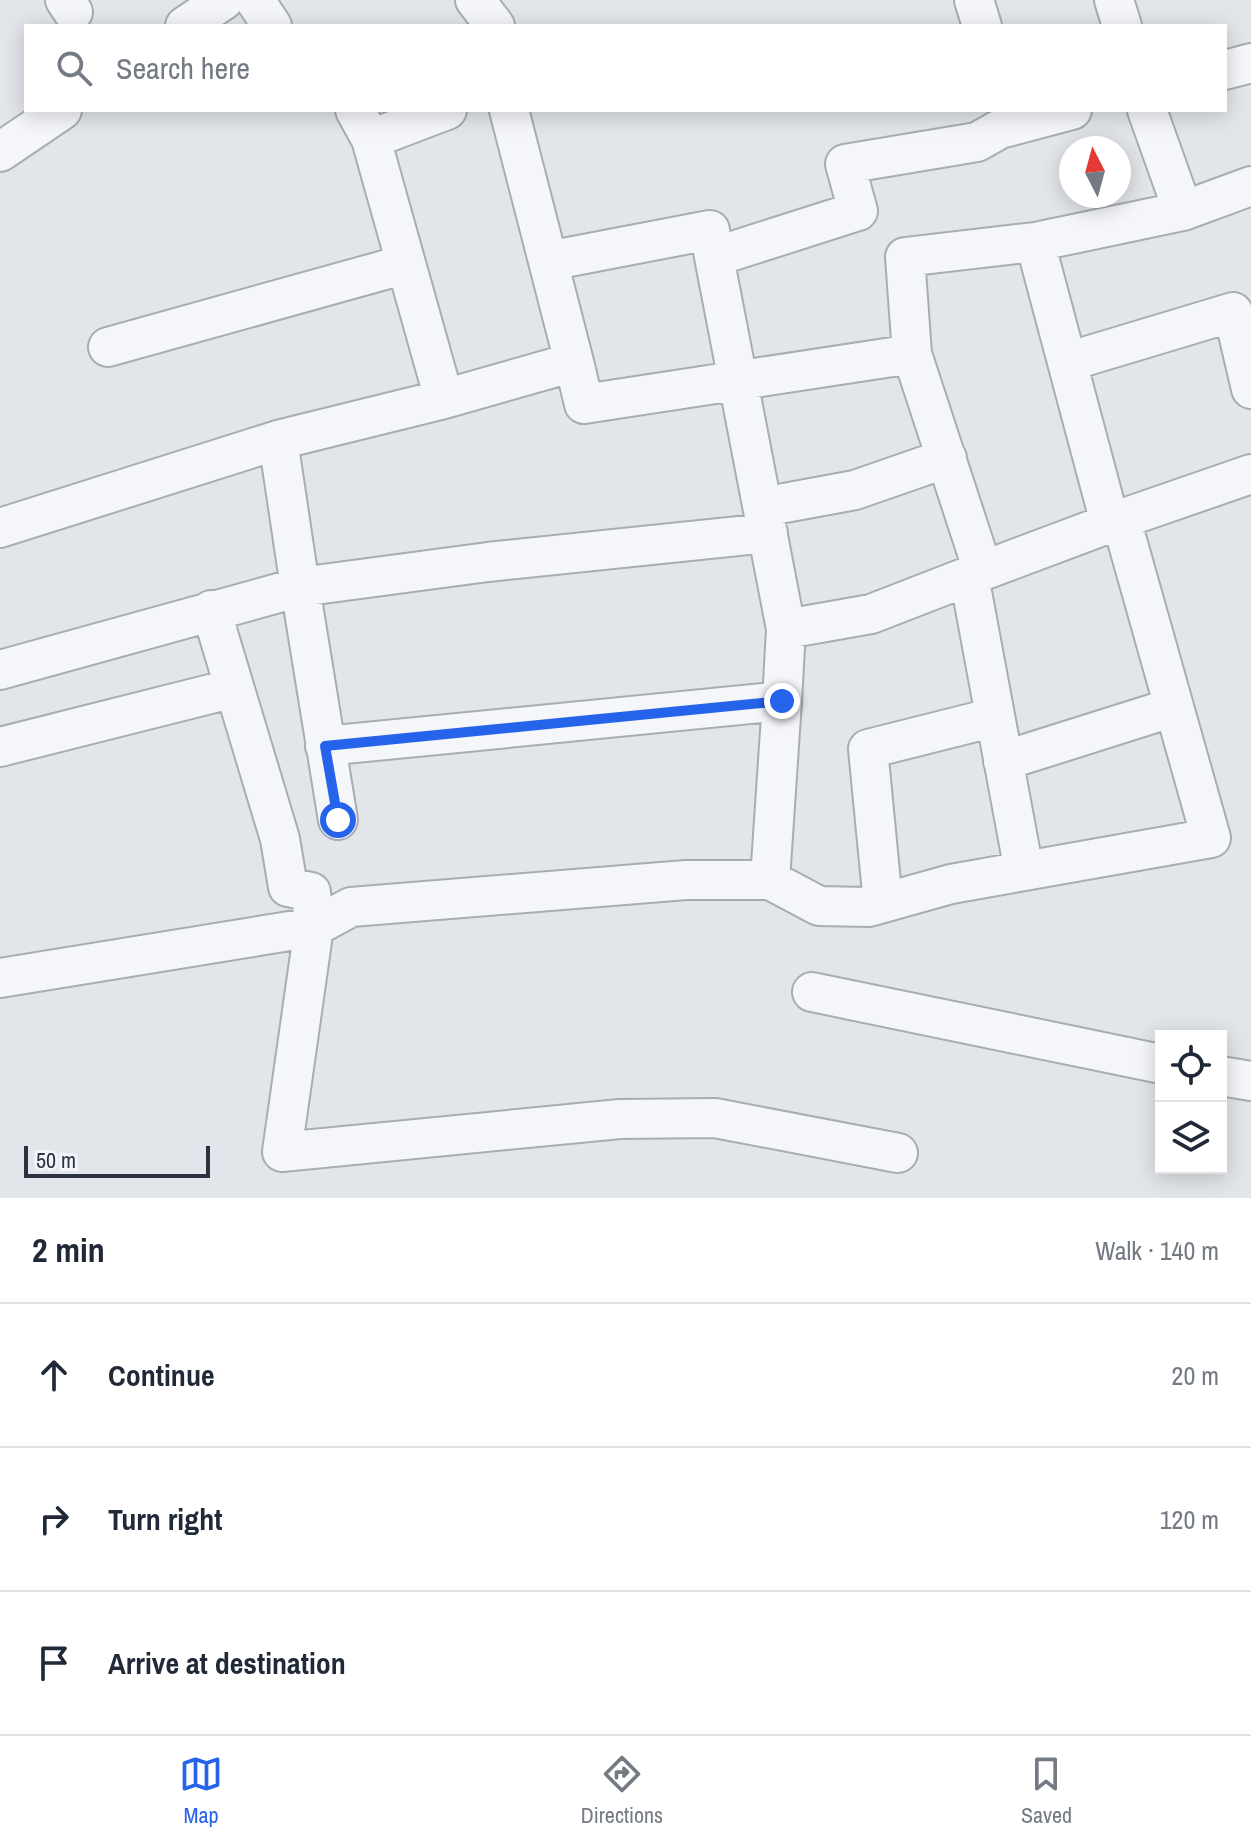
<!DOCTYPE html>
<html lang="en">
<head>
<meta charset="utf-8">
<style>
	:root { --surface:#fff; --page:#f2f2f3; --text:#1f2937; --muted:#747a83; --line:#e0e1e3; --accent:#2563eb }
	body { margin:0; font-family:"Archivo Narrow",sans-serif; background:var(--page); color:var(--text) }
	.controls { position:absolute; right:24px; bottom:24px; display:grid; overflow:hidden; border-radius:0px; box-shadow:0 4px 20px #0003 }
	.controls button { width:72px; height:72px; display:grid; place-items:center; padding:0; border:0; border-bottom:2px solid var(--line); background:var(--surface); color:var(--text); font:40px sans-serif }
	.compass { position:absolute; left:1059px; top:136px; width:72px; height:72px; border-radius:50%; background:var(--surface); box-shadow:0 4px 20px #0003; rotate:354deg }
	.scale { position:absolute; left:24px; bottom:20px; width:186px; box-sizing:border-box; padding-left:8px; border:4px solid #2b3342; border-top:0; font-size:22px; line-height:28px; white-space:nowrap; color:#2b3342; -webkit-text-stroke:6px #f2f4f8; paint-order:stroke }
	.stop { position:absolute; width:24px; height:24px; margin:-18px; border:6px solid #2563eb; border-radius:50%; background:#fff }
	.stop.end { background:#2563eb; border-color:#fff; box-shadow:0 2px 8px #0008 }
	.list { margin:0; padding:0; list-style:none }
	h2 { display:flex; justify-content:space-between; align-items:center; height:104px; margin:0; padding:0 32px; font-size:34px }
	h2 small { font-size:26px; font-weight:400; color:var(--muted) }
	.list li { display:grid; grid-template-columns:52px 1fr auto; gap:24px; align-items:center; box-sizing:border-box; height:144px; padding:0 32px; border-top:2px solid var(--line) }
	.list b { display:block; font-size:30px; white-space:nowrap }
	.list em { font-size:26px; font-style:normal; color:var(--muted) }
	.icon { flex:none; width:44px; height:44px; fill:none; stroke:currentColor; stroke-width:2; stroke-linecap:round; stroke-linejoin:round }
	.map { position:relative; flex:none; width:1251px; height:1198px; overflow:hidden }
	.search { position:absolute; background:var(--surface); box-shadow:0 4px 20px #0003; left:24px; right:24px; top:24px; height:88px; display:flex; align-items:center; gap:20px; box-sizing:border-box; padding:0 28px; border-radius:0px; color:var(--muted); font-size:30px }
	.sheet { height:536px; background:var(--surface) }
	nav { display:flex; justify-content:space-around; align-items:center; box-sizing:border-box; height:112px; border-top:2px solid var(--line); background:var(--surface); font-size:22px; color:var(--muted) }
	nav a { display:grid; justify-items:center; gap:4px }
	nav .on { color:var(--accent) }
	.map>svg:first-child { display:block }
</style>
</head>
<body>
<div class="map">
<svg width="1251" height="1198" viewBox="0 0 1251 1198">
	<rect width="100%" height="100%" fill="#e2e6ea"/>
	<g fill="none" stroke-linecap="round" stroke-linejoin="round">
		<defs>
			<path id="minor" d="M 65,0 L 73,12
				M 255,0 L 272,26
				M 475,0 L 495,26
				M 974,0 L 982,26
				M 1114,0 L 1122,26
				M 185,26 L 224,0
				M 1225,70 L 1251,63
				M 509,110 L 574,362
				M 1147,110 L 1183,211 L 1251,186
				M 371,139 L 447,110
				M 0,152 L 62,110
				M 1035,242 L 1183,211
				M 548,261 L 710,230 L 714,257
				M 108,347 L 406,264
				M 1067,362 L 1233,312 L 1251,389
				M 444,399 L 574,362 L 584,404 L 912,354
				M 763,507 L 855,490 L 947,458
				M 0,528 L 278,440
				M 983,571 L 912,354 L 905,257 L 1035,242 L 1110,523
				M 211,610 L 280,839 L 288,887 L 311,892 L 314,927 L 282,1152 L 620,1119 L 715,1118 L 898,1153
				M 786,629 L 871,614 L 969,576
				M 0,670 L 300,587 L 278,440 L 444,399 L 371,139 L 355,110
				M 325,746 L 782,701 L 786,629 L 714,257 L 858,211 L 845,164 L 977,142 L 1000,129 L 1072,110
				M 0,747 L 234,688
				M 1003,761 L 1174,707
				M 338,820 L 300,587 L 488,562 L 768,533
				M 1024,871 L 969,576 L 1121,519
				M 770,880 L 819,906 L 869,907 L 951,884 L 1211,838 L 1121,519 L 1251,474
				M 883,903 L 868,749 L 995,717
				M 0,978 L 314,927 L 351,907 L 686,880 L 770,880 L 782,701
				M 812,992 L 1161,1064
				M 1221,1076 L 1251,1081"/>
		</defs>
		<use href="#minor" stroke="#a7adb4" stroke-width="42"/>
		<use href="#minor" stroke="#f5f6f9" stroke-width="38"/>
	</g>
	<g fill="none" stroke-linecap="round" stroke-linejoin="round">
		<path stroke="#2563eb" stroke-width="10" d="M 338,820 L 325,746 L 782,701"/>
	</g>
</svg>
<div class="controls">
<button><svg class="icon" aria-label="locate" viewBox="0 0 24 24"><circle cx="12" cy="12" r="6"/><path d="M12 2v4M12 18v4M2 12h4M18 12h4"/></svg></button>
<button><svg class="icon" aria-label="layers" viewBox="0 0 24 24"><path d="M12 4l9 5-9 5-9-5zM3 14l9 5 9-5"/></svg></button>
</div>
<svg class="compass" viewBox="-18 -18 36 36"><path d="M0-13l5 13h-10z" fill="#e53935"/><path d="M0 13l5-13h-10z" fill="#747a83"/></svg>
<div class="scale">50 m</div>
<div class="stop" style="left:338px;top:820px"></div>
<div class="stop end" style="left:782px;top:701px"></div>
<div class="search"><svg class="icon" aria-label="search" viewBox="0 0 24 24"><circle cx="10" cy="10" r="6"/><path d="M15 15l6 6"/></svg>Search here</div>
</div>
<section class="sheet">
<h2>2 min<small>Walk · 140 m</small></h2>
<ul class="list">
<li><svg class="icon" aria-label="ahead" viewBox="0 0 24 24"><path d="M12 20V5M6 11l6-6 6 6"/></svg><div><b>Continue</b></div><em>20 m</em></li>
<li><svg class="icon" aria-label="right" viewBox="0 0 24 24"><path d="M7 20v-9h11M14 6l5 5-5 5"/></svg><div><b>Turn right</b></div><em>120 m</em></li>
<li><svg class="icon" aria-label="arrive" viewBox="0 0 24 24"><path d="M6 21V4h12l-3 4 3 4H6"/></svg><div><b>Arrive at destination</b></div></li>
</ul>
</section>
<nav>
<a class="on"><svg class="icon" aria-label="map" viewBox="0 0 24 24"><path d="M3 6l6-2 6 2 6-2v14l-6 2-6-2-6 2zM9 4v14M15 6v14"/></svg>Map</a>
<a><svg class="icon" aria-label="directions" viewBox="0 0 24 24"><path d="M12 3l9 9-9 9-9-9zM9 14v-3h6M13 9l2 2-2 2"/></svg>Directions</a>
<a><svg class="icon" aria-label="saved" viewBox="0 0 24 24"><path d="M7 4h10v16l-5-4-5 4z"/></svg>Saved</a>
</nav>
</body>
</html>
